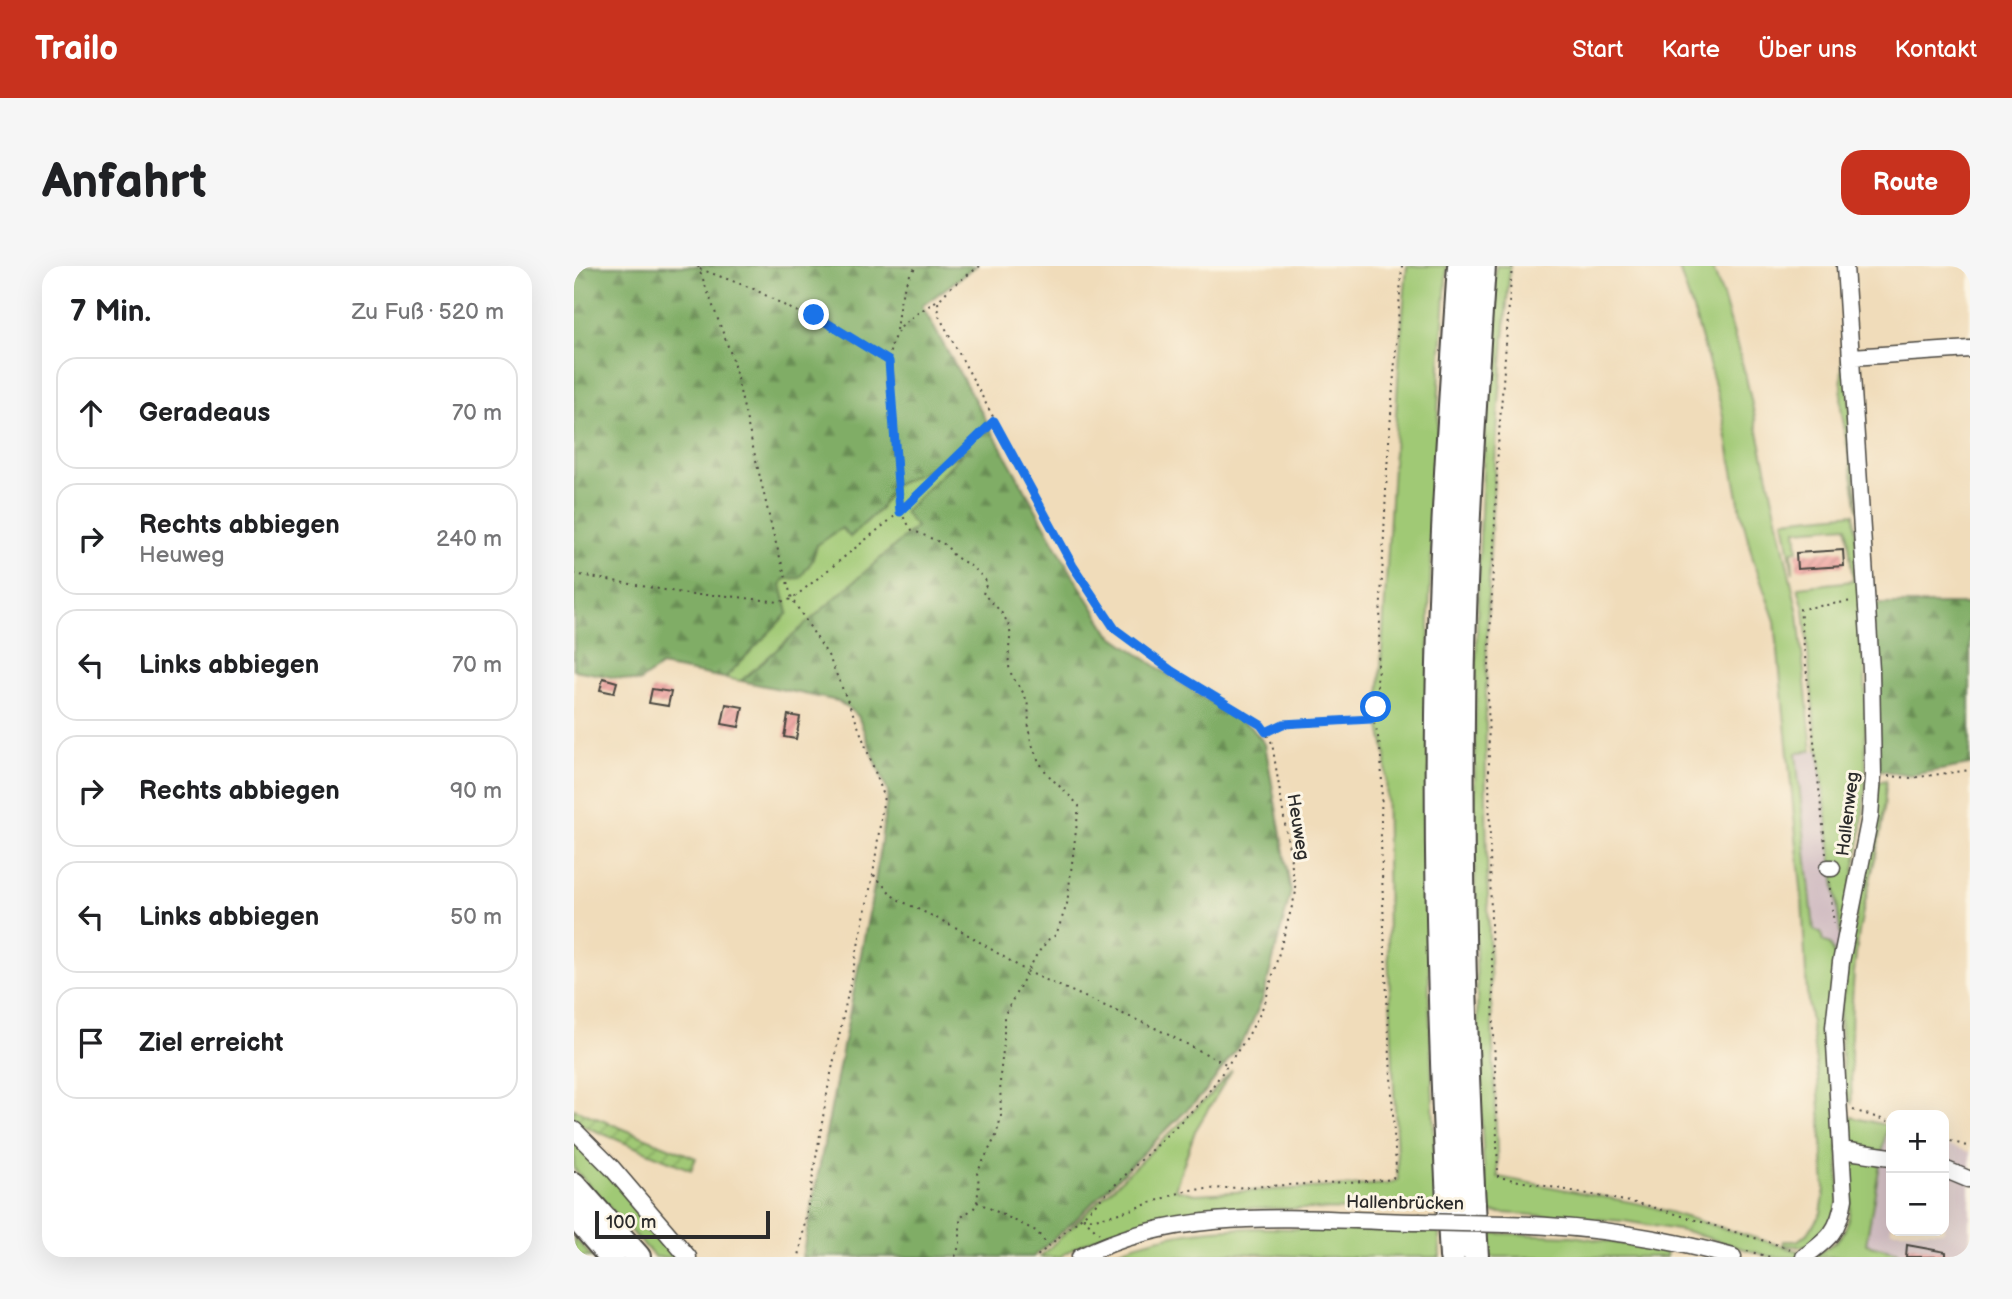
<!DOCTYPE html>
<html lang="de">
<head>
<meta charset="utf-8">
<style>
	:root { --surface:#fff; --page:#f6f6f6; --text:#202124; --muted:#757577; --line:#e0e0e0; --accent:#c8321e }
	body { margin:0; font-family:"Balsamiq Sans",sans-serif; background:var(--page); color:var(--text) }
	.controls { position:absolute; right:21px; bottom:21px; display:grid; overflow:hidden; border-radius:14px; box-shadow:0 7px 28px #0002 }
	.controls button { width:63px; height:63px; display:grid; place-items:center; padding:0; border:0; border-bottom:2px solid var(--line); background:var(--surface); color:var(--text); font:35px sans-serif }
	.scale { position:absolute; left:21px; bottom:18px; width:175px; box-sizing:border-box; padding-left:7px; border:4px solid #2b2b2b; border-top:0; font-size:19px; line-height:24px; white-space:nowrap; color:#2b2b2b; -webkit-text-stroke:5px #fcf5e5; paint-order:stroke }
	.stop { position:absolute; width:21px; height:21px; margin:-16px; border:5px solid #1a73e8; border-radius:50%; background:#fff }
	.stop.end { background:#1a73e8; border-color:#fff; box-shadow:0 2px 7px #0008 }
	.list { margin:0; padding:0; list-style:none }
	h2 { display:flex; justify-content:space-between; align-items:center; height:91px; margin:0; padding:0 28px; font-size:30px }
	h2 small { font-size:23px; font-weight:400; color:var(--muted) }
	.list li { display:grid; grid-template-columns:46px 1fr auto; gap:21px; align-items:center; box-sizing:border-box; height:112px; margin:0 14px 14px; padding:0 14px; border:2px solid var(--line); border-radius:21px }
	.list b { display:block; font-size:26px; white-space:nowrap }
	.list p { margin:0; font-size:23px; white-space:nowrap; color:var(--muted) }
	.list em { font-size:23px; font-style:normal; color:var(--muted) }
	.icon { flex:none; width:38px; height:38px; fill:none; stroke:currentColor; stroke-width:2; stroke-linecap:round; stroke-linejoin:round }
	.map { position:relative; flex:none; width:1396px; height:991px; overflow:hidden; border-radius:21px }
	header { display:flex; align-items:center; gap:42px; box-sizing:border-box; height:98px; padding:0 35px; background:var(--accent); color:#fff }
	header strong { font-size:33px }
	nav { display:flex; gap:38px; margin-inline-start:auto; font-size:24px }
	.intro { display:flex; align-items:center; justify-content:space-between; box-sizing:border-box; height:168px; padding:0 42px }
	h1 { margin:0; font-size:49px }
	.button { padding:18px 32px; border-radius:21px; background:var(--accent); color:#fff; font-size:24px; font-weight:700 }
	main { display:flex; gap:42px; padding:0 42px }
	aside { flex:1; background:var(--surface); border-radius:21px; box-shadow:0 7px 28px #0002 }
	.map>svg:first-child { display:block }
</style>
</head>
<body>
<header>
<strong>Trailo</strong>
<nav><a>Start</a><a>Karte</a><a>Über uns</a><a>Kontakt</a></nav>
</header>
<div class="intro"><h1>Anfahrt</h1><a class="button">Route</a></div>
<main>
<aside>
<h2>7 Min.<small>Zu Fuß · 520 m</small></h2>
<ul class="list">
<li><svg class="icon" aria-label="ahead" viewBox="0 0 24 24"><path d="M12 20V5M6 11l6-6 6 6"/></svg><div><b>Geradeaus</b></div><em>70 m</em></li>
<li><svg class="icon" aria-label="right" viewBox="0 0 24 24"><path d="M7 20v-9h11M14 6l5 5-5 5"/></svg><div><b>Rechts abbiegen</b><p>Heuweg</p></div><em>240 m</em></li>
<li><svg class="icon" aria-label="left" viewBox="0 0 24 24"><path d="M17 20v-9H6M10 6l-5 5 5 5"/></svg><div><b>Links abbiegen</b></div><em>70 m</em></li>
<li><svg class="icon" aria-label="right" viewBox="0 0 24 24"><path d="M7 20v-9h11M14 6l5 5-5 5"/></svg><div><b>Rechts abbiegen</b></div><em>90 m</em></li>
<li><svg class="icon" aria-label="left" viewBox="0 0 24 24"><path d="M17 20v-9H6M10 6l-5 5 5 5"/></svg><div><b>Links abbiegen</b></div><em>50 m</em></li>
<li><svg class="icon" aria-label="arrive" viewBox="0 0 24 24"><path d="M6 21V4h12l-3 4 3 4H6"/></svg><div><b>Ziel erreicht</b></div></li>
</ul>
</aside>
<div class="map">
<svg width="1396" height="991" viewBox="0 0 1396 991">
	<defs>
		<pattern id="forest-firs" width="22" height="20" patternUnits="userSpaceOnUse" patternTransform="scale(1.75)"><rect width="22" height="20" fill="#80ad66"/><path d="M5 1l3.5 6h-7zM16 11l3.5 6h-7z" fill="#698d54"/></pattern>
		<pattern id="garden-furrows" width="10" height="10" patternUnits="userSpaceOnUse" patternTransform="scale(1.75)"><rect width="10" height="10" fill="#a0c975"/><path d="M-1 1l2-2M0 10L10 0M9 11l2-2" fill="none" stroke="#83a360"/></pattern>
		<pattern id="building-hatch" width="6" height="6" patternUnits="userSpaceOnUse" patternTransform="scale(1.75)"><rect width="6" height="6" fill="#ed9594"/><path d="M-1 1l2-2M0 6l6-6M5 7l2-2" fill="none" stroke="#c07a79"/></pattern>
	</defs>
	<rect width="100%" height="100%" fill="#fcf5e5"/>
	<filter id="ink" filterUnits="userSpaceOnUse"><feTurbulence type="fractalNoise" baseFrequency=".0143" numOctaves="2"/><feDisplacementMap in="SourceGraphic" scale="14" xChannelSelector="R" yChannelSelector="G"/><feConvolveMatrix kernelMatrix="1 2 1 2 8 2 1 2 1" color-interpolation-filters="sRGB"/></filter>
	<filter id="wash" filterUnits="userSpaceOnUse"><feTurbulence type="fractalNoise" baseFrequency=".00686" numOctaves="4" result="noise"/><feDisplacementMap in="SourceGraphic" scale="28" xChannelSelector="R" yChannelSelector="G"/><feGaussianBlur stdDeviation="1.57" result="paint"/><feColorMatrix in="noise" values="0 0 0 0 0 0 0 0 0 0 0 0 0 0 0 0 0 1.4 0 .05"/><feComposite in="paint" operator="in"/></filter>
	<g filter="url(#wash)">
		<rect width="100%" height="100%" fill="#f0dcba"/>
		<path fill="#d2bec3" d="M 1245,484 L 1267,673 L 1263,694 L 1240,665 L 1222,486 Z
			M 1316,860 L 1317,965 L 1370,965 L 1370,878 L 1396,886 L 1396,991 L 1323,991 L 1324,986 L 1292,979 L 1312,863 Z"/>
		<path fill="#a0c975" stroke="#667a50" stroke-width="2" d="M 833,0 L 873,0 L 866,102 L 855,346 L 855,730 L 863,945 L 662,942 L 591,949 L 549,961 L 504,980 L 485,991 L 466,991 L 636,829 L 658,804 L 621,865 L 601,923 L 621,928 L 813,918 L 824,914 L 814,683 L 812,490 L 804,450 L 826,83 Z
			M 922,0 L 936,0 C 924,142 913,286 912,429 C 910,589 918,750 924,911 L 1072,939 L 1234,988 L 1230,991 L 1196,991 L 1115,966 L 1050,955 L 912,946 C 894,631 897,315 922,0 Z
			M 1104,0 L 1138,0 L 1149,30 L 1172,111 L 1224,347 L 1238,484 L 1222,487 L 1240,664 L 1247,667 L 1249,675 L 1256,678 L 1263,694 L 1265,933 L 1256,960 L 1234,981 L 1209,979 L 1210,975 L 1223,975 L 1234,967 L 1247,947 L 1251,923 L 1244,813 L 1233,728 L 1228,632 L 1201,355 L 1179,293 L 1166,242 L 1147,140 L 1121,50 Z
			M 1269,49 L 1284,244 L 1267,142 Z
			M 392,185 L 331,245 L 343,261 L 167,415 L 87,400 L 238,295 L 243,279 L 268,261 L 276,271 L 305,244 L 319,220 Z
			M 1280,247 L 1291,401 L 1292,516 L 1287,569 L 1267,673 L 1245,484 L 1243,484 L 1230,343 L 1224,321 L 1279,315 L 1273,260 L 1222,264 L 1224,284 L 1218,285 L 1219,307 L 1210,254 Z
			M 1312,514 C 1311,567 1294,615 1285,666 C 1276,723 1276,780 1278,837 L 1270,831 L 1266,747 L 1304,516 Z
			M 1273,850 L 1316,860 L 1312,863 L 1292,978 L 1324,986 L 1323,991 L 1239,991 C 1248,985 1259,979 1266,971 C 1285,951 1274,878 1273,850 Z
			M 0,868 L 111,991 L 81,991 L 0,903 Z
			M 681,962 L 865,966 L 866,991 L 743,991 L 657,987 L 617,991 L 529,991 C 578,969 627,963 681,962 Z
			M 912,967 L 999,970 L 1093,985 L 1092,991 L 914,991 Z
			M 0,971 L 18,991 L 0,991 Z"/>
		<path fill="url(#forest-firs)" stroke="#566c48" stroke-width="2" d="M 0,0 L 402,0 L 348,40 L 497,306 L 536,368 L 606,417 L 677,461 L 691,478 L 717,626 L 689,732 L 672,770 L 631,826 L 500,955 L 459,991 L 228,991 L 301,616 L 314,527 L 284,450 L 264,435 L 167,415 L 342,261 L 330,246 L 389,187 L 319,220 L 305,244 L 276,271 L 268,262 L 243,279 L 238,295 L 226,312 L 210,313 L 207,319 L 214,347 L 151,412 L 87,400 L 65,416 L 0,404 Z
			M 1299,338 L 1396,338 L 1396,499 L 1337,509 L 1305,504 Z"/>
		<path fill="url(#garden-furrows)" stroke="#667a50" stroke-width="2" d="M 0,843 L 122,892 L 117,904 L 0,856 Z"/>
		<g id="blocks">
			<path fill="url(#building-hatch)" d="M 1269,284 L 1270,300 L 1223,303 L 1222,287 Z
				M 29,412 L 43,416 L 40,427 L 26,424 Z
				M 78,423 L 97,426 L 94,440 L 75,437 Z
				M 152,438 L 169,441 L 165,461 L 148,458 Z
				M 214,449 L 226,451 L 222,473 L 210,471 Z
				M 1333,979 L 1372,986 L 1372,991 L 1332,991 Z"/>
		</g>
	</g>
	<g filter="url(#ink)">
		<use href="#blocks" fill-opacity="0" stroke="#494640" stroke-width="2"/>
		<g fill="none" stroke-linecap="round" stroke-linejoin="round">
			<defs>
				<path id="minor" d="M 1278,91 L 1396,83
					M 1254,602 L 1258,602
					M 0,864 L 38,902 L 114,991
					M 1267,884 L 1317,891
					M 1370,903 L 1394,913
					M 931,958 C 1008,960 1084,970 1159,991
					M 506,991 C 609,938 731,954 845,956
					M 1230,991 C 1255,973 1265,965 1270,933 L 1260,761 L 1267,696 L 1296,551 L 1299,509 L 1297,404 L 1271,0"/>
				<path id="highway" d="M 0,919 L 64,991
					M 0,949 L 37,991
					M 878,991 C 868,811 862,631 864,450 C 866,300 876,150 886,0
					M 902,991 C 891,811 886,631 888,450 C 889,300 899,150 909,0"/>
			</defs>
			<use href="#minor" stroke="#494640" stroke-width="19"/>
			<use href="#highway" stroke="#494640" stroke-width="28"/>
			<path stroke="#494640" stroke-width="2" stroke-dasharray="2 5" stroke-linecap="butt" d="M 124,0 L 158,91 L 199,267 L 218,333 L 255,391 L 283,457 L 310,530 L 299,609 L 254,822 L 225,991
				M 406,0 L 377,21 L 364,35 L 365,50 L 499,300 L 541,363 L 599,405 L 687,459 L 698,477 L 722,626 L 691,737 L 674,770 L 629,834 L 508,951 L 462,991
				M 938,0 L 924,181 L 914,422 L 917,658 L 924,911 L 1072,939 L 1217,983
				M 126,3 L 180,23 L 221,45 L 240,49 L 314,94
				M 362,35 C 336,53 317,60 315,95 L 326,246 L 338,264 L 372,279 L 380,290 L 400,302 L 413,316 L 409,328 C 421,339 439,355 436,373 C 435,382 434,391 435,400 C 437,414 448,421 452,433 C 456,443 454,455 455,465 C 456,474 460,484 463,491 C 472,512 491,523 505,540 L 493,638 L 482,669 L 475,673 L 463,688 L 430,750 L 430,776 L 426,810 L 427,851 L 422,870 L 403,907 L 405,918 L 403,936 L 400,942 L 386,952 L 386,978 L 381,991
				M 322,64 C 325,43 327,16 343,0
				M 0,308 L 119,329 L 146,329 L 206,336 L 218,333 L 326,246 L 419,155
				M 692,466 L 709,458 L 798,452 L 802,441 L 813,203 L 828,0
				M 1314,510 L 1337,512 L 1396,504
				M 1252,588 L 1226,343 L 1278,335
				M 300,609 L 321,632 L 383,662 L 454,706 L 581,762 L 654,799
				M 1255,615 L 1260,658
				M 1279,844 L 1317,856
				M 1370,873 L 1396,881
				M 403,936 L 462,965 L 474,979
				M 509,951 L 521,953 L 553,945 L 614,924 L 812,914 L 819,912 L 822,903 C 816,793 810,683 807,573 C 806,537 813,485 798,452
				M 509,952 L 525,967
				M 1173,985 L 1196,991"/>
			<use href="#minor" stroke="#fff" stroke-width="16"/>
			<use href="#highway" stroke="#fff" stroke-width="24"/>
			<defs>
				<path id="minor-bridge" d="M 845,956 L 931,958"/>
			</defs>
			<use href="#minor-bridge" stroke="#494640" stroke-width="19" stroke-linecap="butt"/>
			<use href="#minor-bridge" stroke="#fff" stroke-width="16"/>
		</g>
	</g>
	<g fill="none" stroke-linecap="round" stroke-linejoin="round" filter="url(#ink)">
		<path stroke="#1a73e8" stroke-width="9" d="M 240,49 L 315,95 L 326,246 L 420,155 L 499,300 L 541,363 L 598,405 L 687,459 L 692,466 L 709,458 L 797,453 L 802,441"/>
	</g>
	<g text-anchor="middle" dominant-baseline="central" stroke-width="6" stroke-linejoin="round" paint-order="stroke">
		<g font-size="18" fill="#2b2b2b" stroke="#fcf5e5">
			<text transform="translate(1274 548) rotate(-83)">Hallenweg</text>
			<text transform="translate(724 561) rotate(81)">Heuweg</text>
			<text transform="translate(831 937) rotate(1)">Hallenbrücken</text>
		</g>
	</g>
</svg>
<div class="controls">
<button>+</button>
<button>−</button>
</div>
<div class="scale">100 m</div>
<div class="stop" style="left:802px;top:441px"></div>
<div class="stop end" style="left:240px;top:49px"></div>
</div>
</main>
</body>
</html>
